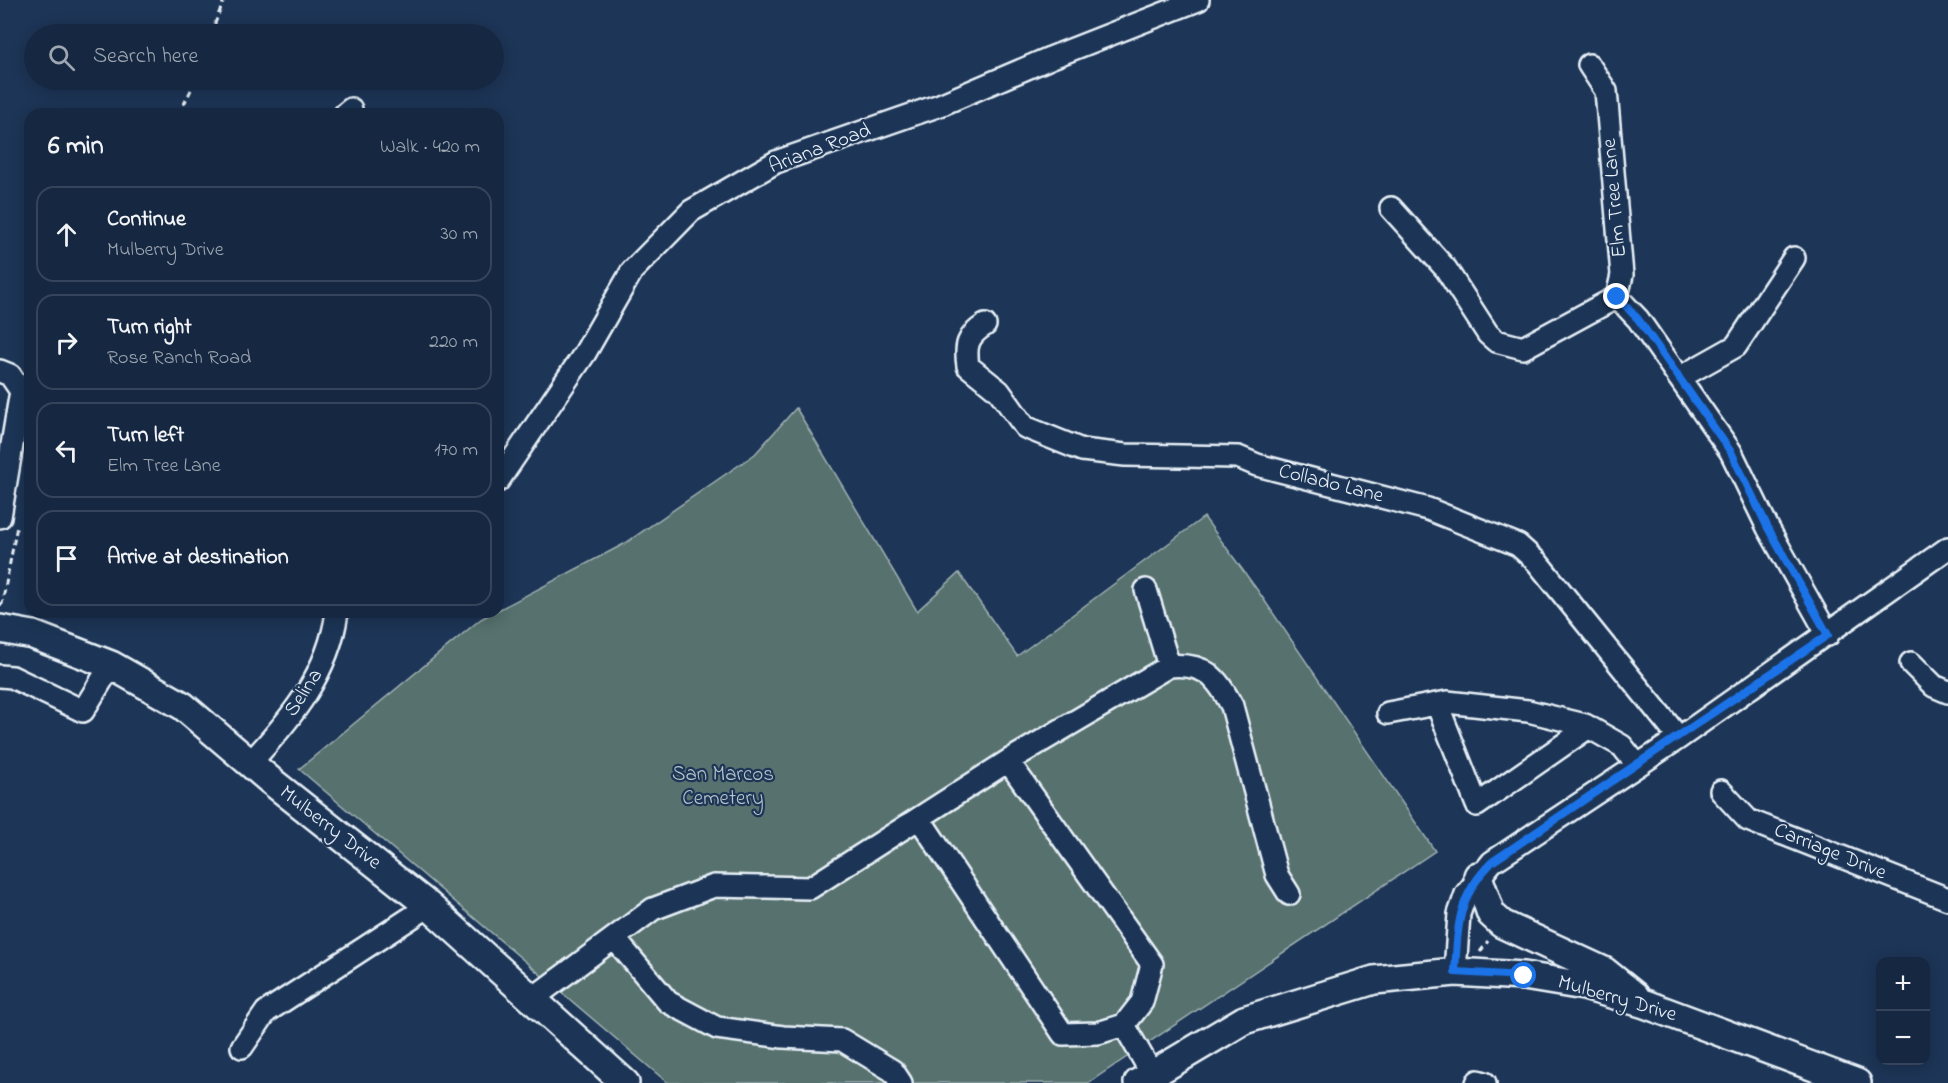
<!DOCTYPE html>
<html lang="en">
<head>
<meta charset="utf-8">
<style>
	:root { --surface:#162841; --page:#23344c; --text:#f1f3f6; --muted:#9ea6b1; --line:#35445a }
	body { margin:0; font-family:"Indie Flower",sans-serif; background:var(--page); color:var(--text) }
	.controls { position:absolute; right:18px; bottom:18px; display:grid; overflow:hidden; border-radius:12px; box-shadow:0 3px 15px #0003 }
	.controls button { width:54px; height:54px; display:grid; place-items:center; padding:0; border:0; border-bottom:2px solid var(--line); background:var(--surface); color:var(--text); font:30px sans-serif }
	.stop { position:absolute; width:18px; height:18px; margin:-14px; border:4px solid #1a73e8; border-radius:50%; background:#fff }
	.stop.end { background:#1a73e8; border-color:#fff; box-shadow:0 2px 6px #0008 }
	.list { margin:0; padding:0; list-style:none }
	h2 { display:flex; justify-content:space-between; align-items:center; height:78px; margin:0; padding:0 24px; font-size:26px }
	h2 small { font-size:20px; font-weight:400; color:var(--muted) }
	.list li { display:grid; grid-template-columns:39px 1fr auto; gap:18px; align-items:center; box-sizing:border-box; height:96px; margin:0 12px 12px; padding:0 12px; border:2px solid var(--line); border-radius:18px }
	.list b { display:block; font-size:22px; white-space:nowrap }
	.list p { margin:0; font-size:20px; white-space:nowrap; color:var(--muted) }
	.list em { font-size:20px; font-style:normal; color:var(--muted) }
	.icon { flex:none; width:33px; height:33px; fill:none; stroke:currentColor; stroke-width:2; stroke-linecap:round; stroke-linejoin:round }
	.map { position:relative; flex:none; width:1948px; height:1083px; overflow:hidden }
	.search { position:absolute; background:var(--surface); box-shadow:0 3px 15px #0003; left:24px; top:24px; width:480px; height:66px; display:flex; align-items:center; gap:15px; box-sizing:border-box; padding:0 21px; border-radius:33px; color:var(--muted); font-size:22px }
	.panel { position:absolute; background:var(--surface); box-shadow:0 3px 15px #0003; left:24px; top:108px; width:480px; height:510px; border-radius:18px }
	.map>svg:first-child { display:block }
</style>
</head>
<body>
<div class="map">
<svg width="1948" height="1083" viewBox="0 0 1948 1083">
	<rect width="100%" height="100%" fill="#1d3557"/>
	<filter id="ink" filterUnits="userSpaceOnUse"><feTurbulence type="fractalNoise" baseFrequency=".0167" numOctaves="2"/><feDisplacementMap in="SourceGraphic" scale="12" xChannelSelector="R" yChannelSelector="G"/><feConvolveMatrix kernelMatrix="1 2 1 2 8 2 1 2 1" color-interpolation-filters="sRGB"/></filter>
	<g filter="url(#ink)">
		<path fill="#57716e" stroke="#a0b1b3" stroke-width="1.5" d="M 796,408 L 917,611 L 959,573 L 1017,656 L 1204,517 L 1258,591 L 1435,851 L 1088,1083 L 668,1083 L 299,769 L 481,619 L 624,544 L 755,454 Z"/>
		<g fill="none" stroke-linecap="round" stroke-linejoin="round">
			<defs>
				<path id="minor" d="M 1589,65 L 1606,91 L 1622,275 L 1617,297 L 1638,319 L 1731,452 L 1768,528 L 1828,635
					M 345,114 L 351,109
					M 1391,208 L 1446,269 L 1488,334 L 1496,341 L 1523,348 L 1617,297
					M 985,325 C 967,336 965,346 968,366 L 999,391 L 1025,427 L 1082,450 L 1125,455 L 1238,457 L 1257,465 L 1428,509 L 1518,545 L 1537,562 L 1679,738
					M 0,371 L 10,375 L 21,391 L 0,517
					M 1679,378 L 1736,346 L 1794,258
					M 498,481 L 585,353 L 632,271 L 691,211 L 776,162 L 940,105 L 1050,58 L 1198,0
					M 1146,590 L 1169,666
					M 1911,663 L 1934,686 L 1948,692
					M 0,676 L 12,677 L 83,711 L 111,665
					M 1437,704 L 1477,805 L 1589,727
					M 1388,713 L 1447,702 L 1528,711 L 1585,725 L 1622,746 L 1637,765
					M 250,763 C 291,719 329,673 337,612
					M 1721,791 L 1748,820 L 1948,899
					M 919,818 L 1063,1034 L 1098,1033 L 1124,1025
					M 614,938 L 668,1002 L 717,1028 L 783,1037 L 842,1040 L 893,1071 L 901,1083
					M 1455,972 L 1459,914 L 1466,894 L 1492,862 L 1679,738 L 1948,548
					M 532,999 L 653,909 L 714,886 L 810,888 L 1008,761
					M 242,1047 L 266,1012 L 429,906
					M 1152,1074 L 1124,1025 L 1142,1002 L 1152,964 L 1008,761 L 1169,666 C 1205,663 1216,676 1232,706 L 1277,875 L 1289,894
					M 1477,1083 L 1478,1081 L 1485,1083"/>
				<path id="major" d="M 0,629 L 33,635 L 111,665 L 183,706 L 271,781 L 429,906 L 625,1083
					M 1478,876 L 1491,914 L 1502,924 L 1604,971 L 1635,996
					M 1138,1083 L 1244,1020 L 1374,980 L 1455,972 L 1524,976 L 1584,986 L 1645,1004 L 1857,1083"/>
			</defs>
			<use href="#minor" stroke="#e8f1f8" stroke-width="26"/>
			<use href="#major" stroke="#e8f1f8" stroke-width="32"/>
			<path stroke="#e8f1f8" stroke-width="3" stroke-dasharray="6 4.5" stroke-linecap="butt" d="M 211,34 L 224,0
				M 179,114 L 196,80
				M 0,605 L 2,604 L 17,526
				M 1480,952 L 1488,941"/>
			<use href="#minor" stroke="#1d3557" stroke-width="21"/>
			<use href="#major" stroke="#1d3557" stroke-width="27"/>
		</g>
	</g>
	<g fill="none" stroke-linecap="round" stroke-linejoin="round" filter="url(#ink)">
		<path stroke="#1a73e8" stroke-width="8" d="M 1524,976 L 1455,972 C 1458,925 1457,897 1492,862 L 1828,635 L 1768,528 L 1731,452 L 1638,319 L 1617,297"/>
	</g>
	<g text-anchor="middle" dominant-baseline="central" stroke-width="4.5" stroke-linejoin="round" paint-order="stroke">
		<g font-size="21" fill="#e8f1f8" stroke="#1d3557">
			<text transform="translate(820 149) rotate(-21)">Ariana Road</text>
			<text transform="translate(1615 198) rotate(-95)">Elm Tree Lane</text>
			<text transform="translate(1331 484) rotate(14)">Collado Lane</text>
			<text transform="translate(304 693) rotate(-57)">Selina</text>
			<text transform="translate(330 828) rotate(38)">Mulberry Drive</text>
			<text transform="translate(1830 852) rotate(22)">Carriage Drive</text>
			<text transform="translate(1617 999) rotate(16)">Mulberry Drive</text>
		</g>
		<g font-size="21" fill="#b5c4c8" stroke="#1d3557">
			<text x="723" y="775">San Marcos<tspan x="723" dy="24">Cemetery</tspan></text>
		</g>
	</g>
</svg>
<div class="controls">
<button>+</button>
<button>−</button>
</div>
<div class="stop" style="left:1524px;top:976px"></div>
<div class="stop end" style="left:1617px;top:297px"></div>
<div class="search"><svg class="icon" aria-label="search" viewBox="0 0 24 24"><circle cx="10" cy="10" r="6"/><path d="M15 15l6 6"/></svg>Search here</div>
<section class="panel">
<h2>6 min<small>Walk · 420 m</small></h2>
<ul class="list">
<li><svg class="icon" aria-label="ahead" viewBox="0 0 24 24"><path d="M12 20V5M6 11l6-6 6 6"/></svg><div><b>Continue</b><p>Mulberry Drive</p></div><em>30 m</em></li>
<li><svg class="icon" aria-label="right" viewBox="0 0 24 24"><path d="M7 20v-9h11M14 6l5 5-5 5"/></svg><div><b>Turn right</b><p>Rose Ranch Road</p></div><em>220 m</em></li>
<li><svg class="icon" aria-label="left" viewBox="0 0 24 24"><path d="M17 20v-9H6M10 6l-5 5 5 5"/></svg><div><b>Turn left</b><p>Elm Tree Lane</p></div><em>170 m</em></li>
<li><svg class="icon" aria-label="arrive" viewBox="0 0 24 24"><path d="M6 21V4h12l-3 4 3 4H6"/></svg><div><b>Arrive at destination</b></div></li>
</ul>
</section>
</div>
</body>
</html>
